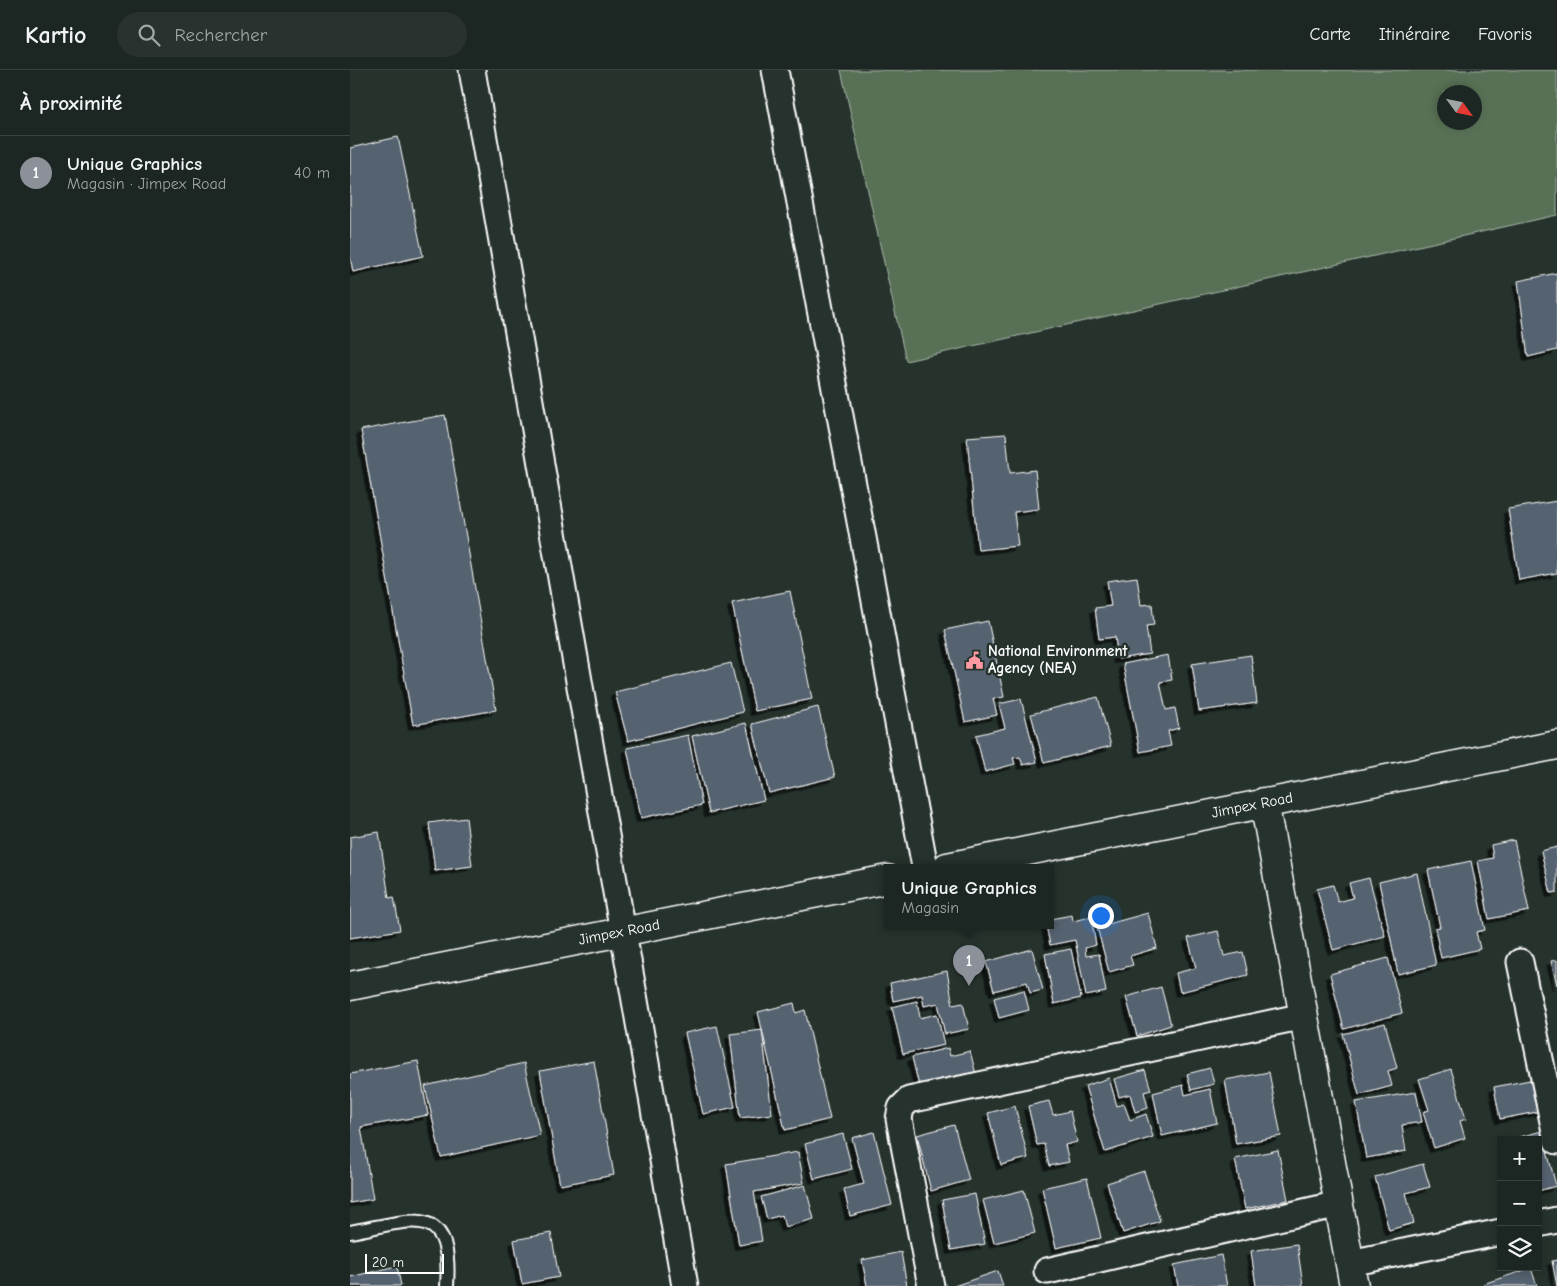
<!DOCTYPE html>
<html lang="fr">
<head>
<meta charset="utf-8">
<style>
	:root { --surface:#1c2622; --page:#29322f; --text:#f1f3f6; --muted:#a0a5a5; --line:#3a4340; --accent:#8c9099 }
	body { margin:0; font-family:"Comic Neue",sans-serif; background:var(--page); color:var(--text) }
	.controls { position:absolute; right:15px; bottom:15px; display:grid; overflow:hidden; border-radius:0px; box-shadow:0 2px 8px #0003 }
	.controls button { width:45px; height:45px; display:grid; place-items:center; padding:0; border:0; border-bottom:1px solid var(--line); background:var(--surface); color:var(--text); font:25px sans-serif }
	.compass { position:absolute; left:1087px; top:15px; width:45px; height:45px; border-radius:50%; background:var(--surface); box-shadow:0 2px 8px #0003; rotate:123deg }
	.scale { position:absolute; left:15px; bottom:12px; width:79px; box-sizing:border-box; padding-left:5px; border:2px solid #fff; border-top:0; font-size:14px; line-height:18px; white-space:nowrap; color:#fff; -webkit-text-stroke:4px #26332d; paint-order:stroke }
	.you { position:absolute; left:750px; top:845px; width:18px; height:18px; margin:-12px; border:4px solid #fff; border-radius:50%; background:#1a73e8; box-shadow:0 0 0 8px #1a73e833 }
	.badge { display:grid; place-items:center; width:32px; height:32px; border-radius:50%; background:var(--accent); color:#fff; font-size:16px; font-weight:700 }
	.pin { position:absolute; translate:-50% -41px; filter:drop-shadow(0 1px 2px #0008) }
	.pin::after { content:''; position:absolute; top:26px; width:18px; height:15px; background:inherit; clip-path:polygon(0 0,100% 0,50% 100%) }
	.popup { position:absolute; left:534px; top:794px; width:170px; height:65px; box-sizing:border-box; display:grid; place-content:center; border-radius:0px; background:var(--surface); filter:drop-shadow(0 1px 4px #0005); font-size:16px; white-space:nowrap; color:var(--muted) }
	.popup b { font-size:19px; color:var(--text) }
	.popup::after { content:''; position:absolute; left:50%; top:100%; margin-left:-10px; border:10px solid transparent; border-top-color:var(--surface) }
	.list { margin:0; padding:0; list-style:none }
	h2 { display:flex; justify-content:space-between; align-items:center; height:65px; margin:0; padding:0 20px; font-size:21px }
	h2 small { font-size:16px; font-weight:400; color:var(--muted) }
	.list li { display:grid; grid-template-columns:32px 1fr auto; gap:15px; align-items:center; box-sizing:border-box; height:75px; padding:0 20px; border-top:1px solid var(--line) }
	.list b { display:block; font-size:19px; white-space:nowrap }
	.list p { margin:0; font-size:16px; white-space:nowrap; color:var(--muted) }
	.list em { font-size:16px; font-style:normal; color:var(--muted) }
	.icon { flex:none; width:28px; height:28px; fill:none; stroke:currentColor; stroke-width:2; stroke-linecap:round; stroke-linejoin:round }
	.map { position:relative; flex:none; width:1207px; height:1216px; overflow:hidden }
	header { display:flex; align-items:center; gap:30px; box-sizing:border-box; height:70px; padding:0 25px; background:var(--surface); border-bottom:1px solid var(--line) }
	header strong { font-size:24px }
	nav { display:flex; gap:28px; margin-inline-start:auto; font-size:18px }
	.search { width:350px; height:45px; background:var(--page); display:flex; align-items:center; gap:12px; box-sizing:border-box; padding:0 18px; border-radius:28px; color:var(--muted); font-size:19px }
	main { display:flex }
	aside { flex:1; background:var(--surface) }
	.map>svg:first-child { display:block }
</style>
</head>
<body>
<header>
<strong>Kartio</strong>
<div class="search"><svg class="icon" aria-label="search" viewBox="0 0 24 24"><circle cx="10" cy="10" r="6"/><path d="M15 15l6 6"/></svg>Rechercher</div>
<nav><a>Carte</a><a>Itinéraire</a><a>Favoris</a></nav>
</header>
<main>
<aside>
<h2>À proximité<small></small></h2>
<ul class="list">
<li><span class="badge">1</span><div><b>Unique Graphics</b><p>Magasin · Jimpex Road</p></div><em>40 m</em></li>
</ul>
</aside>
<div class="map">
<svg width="1207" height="1216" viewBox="0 0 1207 1216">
	<defs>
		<filter id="shadow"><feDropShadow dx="-4.5" dy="4.5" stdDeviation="0" flood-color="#0009"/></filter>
	</defs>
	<rect width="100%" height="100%" fill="#26332d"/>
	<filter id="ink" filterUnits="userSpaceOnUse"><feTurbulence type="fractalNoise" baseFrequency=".02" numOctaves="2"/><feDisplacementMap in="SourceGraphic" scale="10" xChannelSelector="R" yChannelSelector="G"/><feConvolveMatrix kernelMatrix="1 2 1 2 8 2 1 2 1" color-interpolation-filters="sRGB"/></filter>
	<g filter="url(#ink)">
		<path fill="#587157" stroke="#acb8ab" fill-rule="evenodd" d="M 491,0 L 1207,0 L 1207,145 L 556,291 ZM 1094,22 L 1124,22 L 1124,52 L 1094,52 Z"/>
		<path fill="#556270" stroke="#fff" filter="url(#shadow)" d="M 48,67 L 73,186 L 3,202 L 0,186 L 0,78 Z
			M 1207,203 L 1207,280 L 1178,287 L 1168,211 Z
			M 95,345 L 146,640 L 63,655 L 11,360 Z
			M 656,364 L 660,403 L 685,400 L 689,439 L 664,442 L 668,476 L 628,480 L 617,367 Z
			M 1207,431 L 1207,503 L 1169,510 L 1158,439 Z
			M 787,507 L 791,535 L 802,534 L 804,555 L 796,556 L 800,584 L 768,589 L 765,567 L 749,569 L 745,538 L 761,536 L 757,511 Z
			M 440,521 L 462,629 L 405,641 L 382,533 Z
			M 638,551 L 654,627 L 643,629 L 647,645 L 615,652 L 595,560 Z
			M 818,585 L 822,610 L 810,612 L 816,640 L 825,638 L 829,658 L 818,661 L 821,676 L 790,682 L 773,594 Z
			M 901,585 L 907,633 L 849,641 L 842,594 Z
			M 381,593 L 393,642 L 278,671 L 265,622 Z
			M 748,627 L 761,676 L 694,693 L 681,644 Z
			M 671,629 L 687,692 L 673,695 L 670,687 L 663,688 L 665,694 L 635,702 L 626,665 L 655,658 L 649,634 Z
			M 468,637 L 485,707 L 419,723 L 402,654 Z
			M 396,653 L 414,730 L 359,743 L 342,666 Z
			M 338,665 L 352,735 L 291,748 L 277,678 Z
			M 116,748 L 122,796 L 85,801 L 79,753 Z
			M 29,762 L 39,828 L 44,827 L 50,860 L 0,868 L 0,767 Z
			M 1164,770 L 1179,841 L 1139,849 L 1128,791 L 1143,788 L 1141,775 Z
			M 1207,777 L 1207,822 L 1201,823 L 1191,781 Z
			M 1121,791 L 1135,860 L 1126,862 L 1130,879 L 1091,888 L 1085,858 L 1090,857 L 1078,800 Z
			M 1067,803 L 1086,895 L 1048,904 L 1029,812 Z
			M 1019,808 L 1035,866 L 983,880 L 967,819 L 983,815 L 988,832 L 1003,828 L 999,813 Z
			M 798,843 L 807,878 L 780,886 L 783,895 L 759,902 L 747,857 Z
			M 722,845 L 723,851 L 741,847 L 746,875 L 735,878 L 736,886 L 749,884 L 756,922 L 736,926 L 725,870 L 700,875 L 696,855 L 700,855 L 700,849 Z
			M 868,861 L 874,886 L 893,882 L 898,905 L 830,922 L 826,903 L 846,898 L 838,868 Z
			M 682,879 L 693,920 L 680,923 L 677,912 L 644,921 L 636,892 Z
			M 721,879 L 731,928 L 704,934 L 695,884 Z
			M 1038,888 L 1052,943 L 994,959 L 980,904 Z
			M 1207,890 L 1207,915 L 1201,891 Z
			M 597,901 L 603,935 L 613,933 L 619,959 L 595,964 L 588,933 L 574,936 L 572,925 L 543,931 L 540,913 Z
			M 811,917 L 821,955 L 787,966 L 776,927 Z
			M 674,920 L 679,940 L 649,948 L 644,928 Z
			M 567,931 L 570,948 L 587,944 L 594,975 L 553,984 L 542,937 Z
			M 444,933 L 446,943 L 455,940 L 480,1049 L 435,1060 L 408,942 Z
			M 1035,953 L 1047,998 L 1038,1001 L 1042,1016 L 1009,1025 L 993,964 Z
			M 367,956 L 385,1037 L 353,1044 L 335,963 Z
			M 412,960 L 422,1044 L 390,1048 L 380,964 Z
			M 598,978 L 600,986 L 620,981 L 628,1012 L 570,1020 L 562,987 Z
			M 68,991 L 78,1045 L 11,1057 L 23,1129 L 0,1133 L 0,1004 Z
			M 244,991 L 264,1105 L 210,1115 L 190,1001 Z
			M 174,993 L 190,1065 L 91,1087 L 75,1016 Z
			M 860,998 L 864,1014 L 841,1020 L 837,1004 Z
			M 1101,999 L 1116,1049 L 1110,1051 L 1115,1068 L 1084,1078 L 1073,1042 L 1079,1040 L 1069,1009 Z
			M 795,1000 L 801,1020 L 794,1022 L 798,1038 L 785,1042 L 780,1024 L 769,1027 L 764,1009 Z
			M 919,1002 L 931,1066 L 886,1074 L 875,1010 Z
			M 759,1008 L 767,1036 L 774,1034 L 780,1050 L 796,1044 L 803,1067 L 755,1082 L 735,1016 Z
			M 1185,1009 L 1192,1041 L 1150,1049 L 1144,1017 Z
			M 833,1015 L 835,1025 L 860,1019 L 867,1053 L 812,1066 L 803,1023 Z
			M 1066,1022 L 1072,1052 L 1052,1055 L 1056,1081 L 1016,1088 L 1006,1032 Z
			M 699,1031 L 703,1045 L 720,1041 L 727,1072 L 715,1075 L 719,1092 L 699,1096 L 694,1074 L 687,1075 L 678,1036 Z
			M 665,1036 L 678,1088 L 651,1095 L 638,1043 Z
			M 604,1055 L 619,1110 L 581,1121 L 567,1065 Z
			M 1192,1061 L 1206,1116 L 1188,1121 L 1188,1070 L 1158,1070 Z
			M 524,1062 L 542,1135 L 500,1146 L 494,1119 L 514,1114 L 502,1068 Z
			M 493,1064 L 502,1099 L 464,1109 L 455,1074 Z
			M 928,1080 L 938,1130 L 895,1139 L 885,1089 Z
			M 448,1082 L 454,1113 L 404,1122 L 412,1171 L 389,1175 L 376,1094 Z
			M 1073,1094 L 1080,1117 L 1056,1123 L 1064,1153 L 1039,1160 L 1025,1107 Z
			M 794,1101 L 810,1151 L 773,1163 L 757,1113 Z
			M 737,1108 L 751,1168 L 706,1178 L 692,1118 Z
			M 455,1115 L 464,1149 L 435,1157 L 432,1145 L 417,1149 L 411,1127 Z
			M 674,1120 L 685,1163 L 644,1173 L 633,1130 Z
			M 625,1124 L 635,1174 L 601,1180 L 592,1130 Z
			M 201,1163 L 209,1207 L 172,1214 L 164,1170 Z
			M 947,1174 L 953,1216 L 906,1216 L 901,1181 Z
			M 551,1182 L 557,1216 L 517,1216 L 512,1190 Z
			M 871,1185 L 877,1216 L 828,1216 L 824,1195 Z
			M 1207,1190 L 1207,1216 L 1202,1191 Z
			M 47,1196 L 51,1216 L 0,1216 L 0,1207 Z
			M 1181,1198 L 1187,1216 L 1134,1216 L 1133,1214 Z
			M 648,1201 L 653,1216 L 604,1216 Z"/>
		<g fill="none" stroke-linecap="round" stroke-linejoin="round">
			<defs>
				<path id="service" d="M 0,1162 C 61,1151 103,1130 97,1216"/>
				<path id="minor" d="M 122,0 L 335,1216
					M 425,0 L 575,797
					M 1170,892 L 1207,1071
					M 1188,1154 L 1207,1150
					M 1000,1193 L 1151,1162
					M 697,1201 L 989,1134
					M 581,1216 L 549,1049 L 551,1038 L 559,1030 L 954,946"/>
				<path id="tertiary" d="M 914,732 L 1004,1216
					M 597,797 L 1207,675
					M 0,916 L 538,809"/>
			</defs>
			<use href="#service" stroke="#fff" stroke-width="16"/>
			<use href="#minor" stroke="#fff" stroke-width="29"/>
			<use href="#tertiary" stroke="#fff" stroke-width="31"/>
			<use href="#service" stroke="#26332d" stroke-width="12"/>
			<use href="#minor" stroke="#26332d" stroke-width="25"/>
			<use href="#tertiary" stroke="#26332d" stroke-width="28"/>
		</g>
	</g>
	<defs>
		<symbol id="civic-bare" viewBox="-9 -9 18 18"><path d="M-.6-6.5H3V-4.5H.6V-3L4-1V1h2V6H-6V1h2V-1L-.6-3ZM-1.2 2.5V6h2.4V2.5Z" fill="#ff9aa2" stroke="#26332d" stroke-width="2.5" paint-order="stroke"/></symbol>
	</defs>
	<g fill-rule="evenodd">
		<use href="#civic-bare" x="612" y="578" width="25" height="25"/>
	</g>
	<g text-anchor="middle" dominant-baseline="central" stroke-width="5" stroke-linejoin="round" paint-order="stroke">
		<g font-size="15" font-weight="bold" fill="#fff" stroke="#26332d" text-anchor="start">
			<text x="638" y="581">National Environment<tspan x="638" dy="17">Agency (NEA)</tspan></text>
		</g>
		<g font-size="15" fill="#fff" stroke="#26332d">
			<text transform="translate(902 735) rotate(-11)">Jimpex Road</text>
			<text transform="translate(269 862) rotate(-11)">Jimpex Road</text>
		</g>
	</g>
</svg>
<div class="controls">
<button>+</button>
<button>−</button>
<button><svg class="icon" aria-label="layers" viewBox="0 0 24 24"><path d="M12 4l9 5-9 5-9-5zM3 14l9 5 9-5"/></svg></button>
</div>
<svg class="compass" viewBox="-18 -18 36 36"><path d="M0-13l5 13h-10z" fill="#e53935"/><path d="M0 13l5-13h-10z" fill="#a0a5a5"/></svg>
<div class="scale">20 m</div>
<div class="you"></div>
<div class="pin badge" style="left:619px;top:916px">1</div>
<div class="popup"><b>Unique Graphics</b>Magasin</div>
</div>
</main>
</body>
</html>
